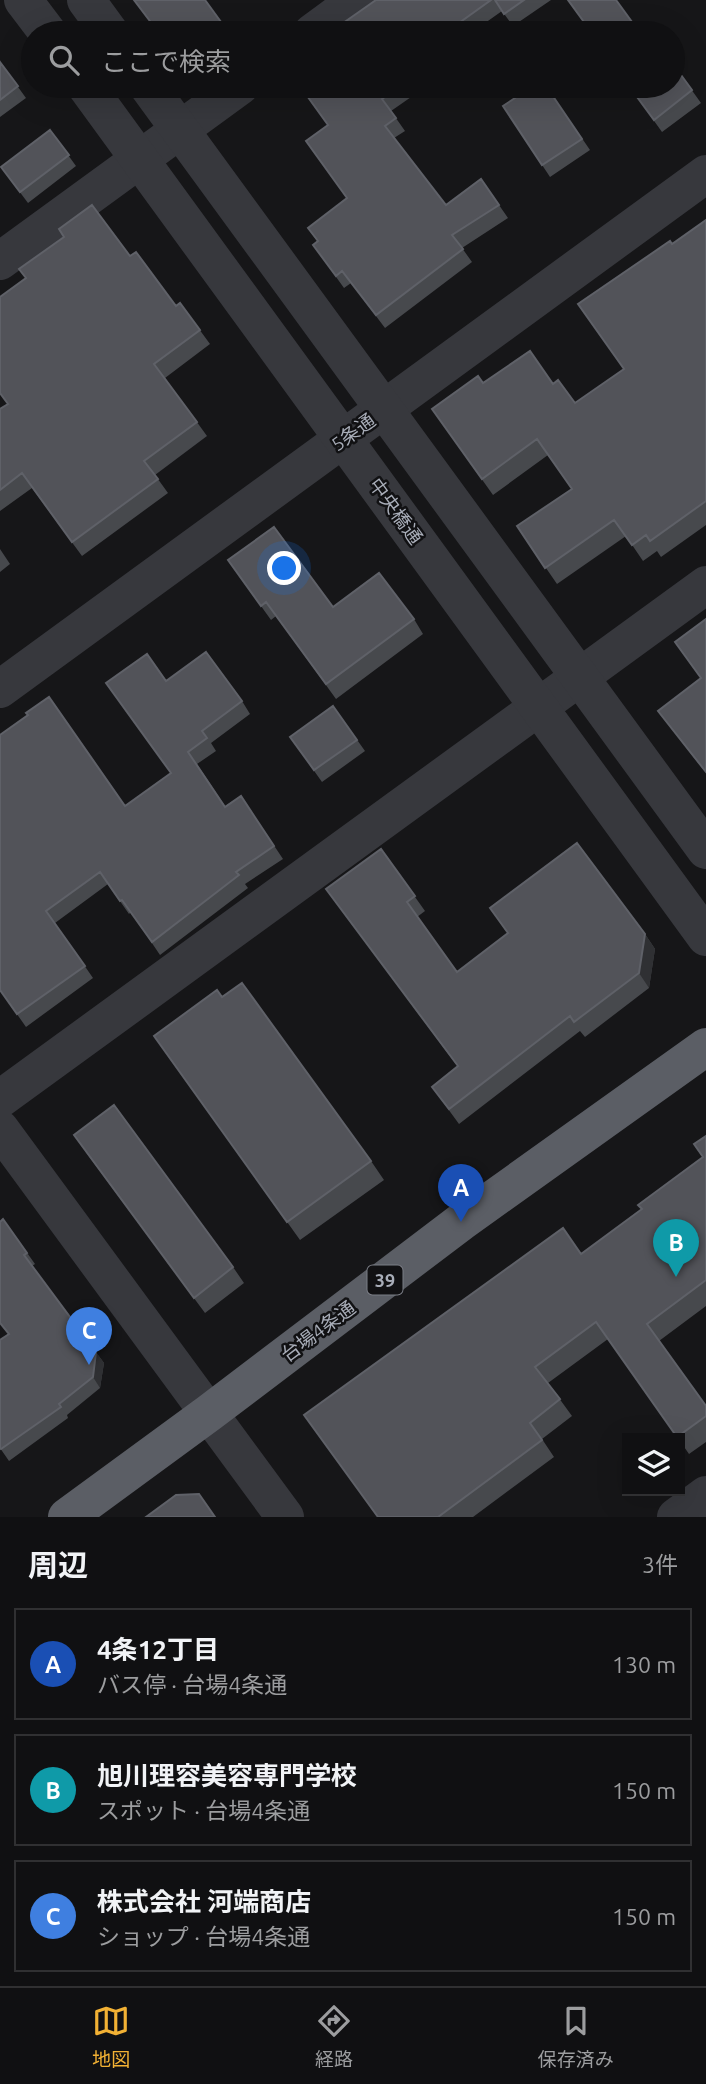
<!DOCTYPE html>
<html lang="ja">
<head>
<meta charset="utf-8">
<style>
	:root { --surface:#101012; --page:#1e1e20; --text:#f1f3f6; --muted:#9c9d9f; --line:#303032; --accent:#f2b134 }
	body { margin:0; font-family:Ubuntu,"Noto Sans JP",sans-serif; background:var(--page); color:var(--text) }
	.controls { position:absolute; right:21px; bottom:21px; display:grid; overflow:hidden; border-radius:0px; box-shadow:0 7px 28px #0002 }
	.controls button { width:63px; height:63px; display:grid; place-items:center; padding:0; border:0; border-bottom:2px solid var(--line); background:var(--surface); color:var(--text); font:35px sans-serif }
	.you { position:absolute; left:285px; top:569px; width:24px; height:24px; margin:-18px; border:5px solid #fff; border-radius:50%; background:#1a73e8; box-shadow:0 0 0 10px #1a73e833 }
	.badge { display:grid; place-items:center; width:46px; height:46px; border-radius:50%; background:var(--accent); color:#fff; font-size:23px; font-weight:700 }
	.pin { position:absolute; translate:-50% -58px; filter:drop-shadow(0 2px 4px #0008) }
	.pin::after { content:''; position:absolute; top:37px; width:24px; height:21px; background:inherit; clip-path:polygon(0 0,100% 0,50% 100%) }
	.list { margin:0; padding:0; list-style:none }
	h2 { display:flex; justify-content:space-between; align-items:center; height:91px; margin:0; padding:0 28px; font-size:30px }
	h2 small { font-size:23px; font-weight:400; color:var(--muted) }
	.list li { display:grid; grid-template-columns:46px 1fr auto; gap:21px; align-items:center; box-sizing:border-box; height:112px; margin:0 14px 14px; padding:0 14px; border:2px solid var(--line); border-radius:0px }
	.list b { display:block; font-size:26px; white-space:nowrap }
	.list p { margin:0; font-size:23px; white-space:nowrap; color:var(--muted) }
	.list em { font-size:23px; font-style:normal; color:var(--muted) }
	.icon { flex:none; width:38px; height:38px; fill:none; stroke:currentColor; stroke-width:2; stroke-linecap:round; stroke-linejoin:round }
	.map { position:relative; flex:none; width:706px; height:1517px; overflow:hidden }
	.search { position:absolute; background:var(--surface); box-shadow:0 7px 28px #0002; left:21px; right:21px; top:21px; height:77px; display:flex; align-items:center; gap:18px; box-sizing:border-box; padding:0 24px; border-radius:38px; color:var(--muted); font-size:26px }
	.sheet { height:469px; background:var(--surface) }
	nav { display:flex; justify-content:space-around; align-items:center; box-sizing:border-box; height:98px; border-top:2px solid var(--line); background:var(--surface); font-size:19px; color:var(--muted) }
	nav a { display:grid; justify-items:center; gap:4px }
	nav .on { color:var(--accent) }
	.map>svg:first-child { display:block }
</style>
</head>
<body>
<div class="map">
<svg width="706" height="1517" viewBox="0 0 706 1517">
	<rect width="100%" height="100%" fill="#161618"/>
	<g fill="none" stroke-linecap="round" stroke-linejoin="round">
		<path stroke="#37383d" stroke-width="38" d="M 312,33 L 357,0
			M 0,261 L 240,86
			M 0,689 L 706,174
			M 0,1099 L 706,585
			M 0,1129 L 285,1517
			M 676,1517 L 706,1495"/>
		<path stroke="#37383d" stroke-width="38" d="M 23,0 L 48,33
			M 86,0 L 110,33
			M 86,86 L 706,937
			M 148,86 L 706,850"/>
		<path stroke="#5b5e65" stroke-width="38" d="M 67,1517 L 209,1413 L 461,1222 L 706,1047"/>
	</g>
	<path fill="#47494d" d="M 376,0 L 551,0 L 513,26 L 502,11 L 471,33 L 329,33 Z
		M 0,62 L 26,98 L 0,117 Z
		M 673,64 L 701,103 L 662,132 L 629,86 Z
		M 299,86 L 427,86 L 391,111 L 405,131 L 394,138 L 446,205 L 481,179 L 508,218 L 462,248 L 472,262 L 385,328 L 351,283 L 344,288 L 313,245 L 317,241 L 308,228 L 347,198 L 328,125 Z
		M 546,86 L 590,150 L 550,177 L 503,106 Z
		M 50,130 L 76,166 L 28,203 L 1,167 Z
		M 706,220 L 706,525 L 661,557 L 657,551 L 643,561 L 626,536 L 557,584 L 517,526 L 572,489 L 548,455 L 493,495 L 432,409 L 483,383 L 553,384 L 575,403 L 624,369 L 672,244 Z
		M 130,256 L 176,306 L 180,303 L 210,344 L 165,378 L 207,436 L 155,475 L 168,493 L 82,556 L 32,488 L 0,511 L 0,409 L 8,404 Z
		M 0,549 L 10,564 L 0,572 Z
		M 228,560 L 333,607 L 414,619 L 423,634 L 336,699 L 276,616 L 271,620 Z
		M 706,619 L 706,773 L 658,711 L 701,678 Z
		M 166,681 L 242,701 L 250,714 L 211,743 L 216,751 L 197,764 L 225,806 L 241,796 L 283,859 L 245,884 L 248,888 L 160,955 L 131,912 L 129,914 L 108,884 L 55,923 L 93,978 L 26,1027 L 0,990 L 0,735 L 125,806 L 171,773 Z
		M 333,706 L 365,751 L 322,782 L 290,737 Z
		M 381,849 L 425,911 L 417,917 L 457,972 L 508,934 L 490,908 L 645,934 L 655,949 L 649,988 L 585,1037 L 580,1031 L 459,1124 L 432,1087 L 458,1067 L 326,889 Z
		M 222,997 L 371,1161 L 384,1180 L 300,1240 L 154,1036 Z
		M 706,1136 L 706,1306 L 659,1341 L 706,1406 L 706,1442 L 689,1454 L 680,1441 L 680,1438 L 678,1438 L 608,1339 L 548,1383 L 572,1416 L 542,1439 L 554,1457 L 473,1517 L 378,1517 L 581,1254 L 642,1209 L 703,1157 Z
		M 85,1151 L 233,1267 L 244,1283 L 205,1313 Z
		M 3,1219 L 35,1264 L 32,1266 L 104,1363 L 100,1388 L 67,1415 L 68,1418 L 9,1461 L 0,1448 L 8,1334 Z"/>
	<path fill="#2f3033" d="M 645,934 L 655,949 L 649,988 L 639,973 Z
		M 96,1352 L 104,1363 L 100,1388 L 93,1377 Z"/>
	<path fill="#525359" stroke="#5f6168" stroke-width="2" d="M 134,0 L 205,0 L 229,33 L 159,33 Z
		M 376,0 L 491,0 L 445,33 L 329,33 Z
		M 495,0 L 524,0 L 504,14 Z
		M 568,0 L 616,0 L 640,33 L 592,33 Z
		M 0,62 L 18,86 L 0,100 Z
		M 673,64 L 692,90 L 654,120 L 629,86 L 673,86 Z
		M 300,86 L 401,86 L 382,99 L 396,118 L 385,126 L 446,205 L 481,179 L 499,205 L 452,235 L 463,249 L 376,315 L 342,271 L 336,276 L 313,245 L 318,241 L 308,228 L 347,198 L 306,141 L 328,125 Z
		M 533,86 L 546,86 L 582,139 L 542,165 L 503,106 Z
		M 50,130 L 69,155 L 20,192 L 1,167 Z
		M 92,205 L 130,256 L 136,252 L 176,306 L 180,303 L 200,330 L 154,364 L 197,422 L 144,461 L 158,479 L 72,542 L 22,473 L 0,490 L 0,409 L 8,404 L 0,393 L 0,297 L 26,278 L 19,269 L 64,237 L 59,229 Z
		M 706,220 L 706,501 L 650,541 L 646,535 L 632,545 L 614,520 L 545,568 L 517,526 L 572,489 L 537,439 L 482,479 L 432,409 L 478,376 L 483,383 L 530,351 L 553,384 L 558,380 L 575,403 L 624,369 L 578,304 L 670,241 L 672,244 Z
		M 274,527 L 333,607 L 379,573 L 414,619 L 326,684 L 266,602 L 261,606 L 228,560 Z
		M 706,619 L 706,772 L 658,711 L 701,678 L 675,642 Z
		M 206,652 L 242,701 L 202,731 L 207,738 L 188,752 L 225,807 L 241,796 L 274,846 L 236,872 L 239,875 L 152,942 L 122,900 L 120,901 L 100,872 L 46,911 L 85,966 L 17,1014 L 0,990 L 0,735 L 28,715 L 26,713 L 49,697 L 125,806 L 171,773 L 106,683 L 147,654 L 166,681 Z
		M 333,706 L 357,740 L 314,770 L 290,737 Z
		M 577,843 L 645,934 L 639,973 L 574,1022 L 570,1016 L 449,1109 L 432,1087 L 458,1066 L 326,889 L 381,849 L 415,896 L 407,902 L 457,972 L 508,933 L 490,908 Z
		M 242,983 L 371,1161 L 287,1222 L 154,1036 L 217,990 L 222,997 Z
		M 114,1105 L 233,1267 L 194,1298 L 74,1135 Z
		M 706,1136 L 706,1280 L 647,1324 L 706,1406 L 706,1416 L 677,1437 L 596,1322 L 535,1367 L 560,1399 L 530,1423 L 542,1440 L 438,1517 L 378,1517 L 304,1415 L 563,1228 L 581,1254 L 642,1209 L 638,1205 L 703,1157 L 694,1144 Z
		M 3,1219 L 27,1253 L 24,1255 L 96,1352 L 93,1377 L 59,1404 L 61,1407 L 1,1449 L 0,1448 L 0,1340 L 9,1334 L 0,1323 L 0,1222 Z
		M 199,1494 L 215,1517 L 146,1517 L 176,1495 Z"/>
	<g text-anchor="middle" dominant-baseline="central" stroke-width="5" stroke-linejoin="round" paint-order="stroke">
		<rect fill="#111113" stroke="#7b7e86" stroke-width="2" x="367.5" y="1265.5" width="35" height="29" rx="5"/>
		<g font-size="18" font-weight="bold" fill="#a8adb8">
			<text x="385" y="1280">39</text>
		</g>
		<g font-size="19" fill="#a8adb8" stroke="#111113">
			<text transform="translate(353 432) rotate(-36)">5条通</text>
			<text transform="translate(396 511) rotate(54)">中央橋通</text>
			<text transform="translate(318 1331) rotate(-37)">台場4条通</text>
		</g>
	</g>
</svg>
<div class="controls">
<button><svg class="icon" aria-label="layers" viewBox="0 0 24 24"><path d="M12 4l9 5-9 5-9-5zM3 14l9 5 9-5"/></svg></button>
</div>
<div class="you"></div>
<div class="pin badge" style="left:461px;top:1222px;background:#1a4fb4">A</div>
<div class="pin badge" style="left:676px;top:1277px;background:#0f9aa8">B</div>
<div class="pin badge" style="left:89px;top:1365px;background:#3f7fe0">C</div>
<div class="search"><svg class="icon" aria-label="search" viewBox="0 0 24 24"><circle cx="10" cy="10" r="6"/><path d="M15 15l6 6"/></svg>ここで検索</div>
</div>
<section class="sheet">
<h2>周辺<small>3件</small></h2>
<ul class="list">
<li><span class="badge" style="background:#1a4fb4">A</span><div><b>4条12丁目</b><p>バス停 · 台場4条通</p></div><em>130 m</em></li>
<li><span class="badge" style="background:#0f9aa8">B</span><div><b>旭川理容美容専門学校</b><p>スポット · 台場4条通</p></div><em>150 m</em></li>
<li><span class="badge" style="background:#3f7fe0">C</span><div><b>株式会社 河端商店</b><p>ショップ · 台場4条通</p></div><em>150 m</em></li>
</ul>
</section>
<nav>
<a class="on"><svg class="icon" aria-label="map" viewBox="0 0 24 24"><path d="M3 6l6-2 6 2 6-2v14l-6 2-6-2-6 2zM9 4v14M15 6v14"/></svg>地図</a>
<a><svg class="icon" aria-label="directions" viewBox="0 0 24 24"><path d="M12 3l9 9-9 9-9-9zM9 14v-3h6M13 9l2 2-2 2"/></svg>経路</a>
<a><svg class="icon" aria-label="saved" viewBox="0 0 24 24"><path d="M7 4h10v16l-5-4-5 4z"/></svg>保存済み</a>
</nav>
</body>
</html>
